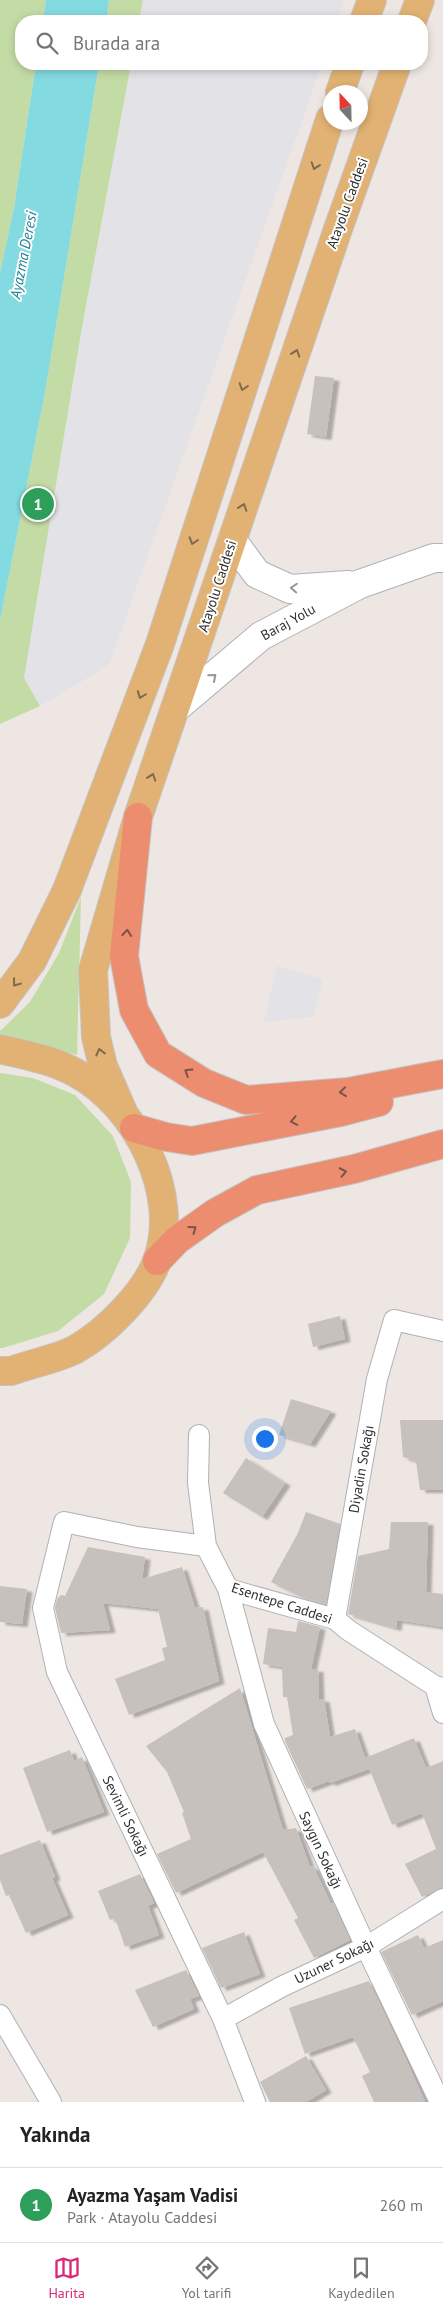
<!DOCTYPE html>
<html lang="tr">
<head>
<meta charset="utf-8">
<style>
	:root { --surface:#fff; --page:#f2f2f2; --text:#222; --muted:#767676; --line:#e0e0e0; --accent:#db2777 }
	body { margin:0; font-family:"PT Sans",sans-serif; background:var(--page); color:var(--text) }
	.compass { position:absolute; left:323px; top:85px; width:45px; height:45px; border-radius:50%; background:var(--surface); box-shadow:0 2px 8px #0003; rotate:338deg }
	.you { position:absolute; left:264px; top:1438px; width:18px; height:18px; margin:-12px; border:4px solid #fff; border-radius:50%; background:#1a73e8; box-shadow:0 0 0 8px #1a73e833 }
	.badge { display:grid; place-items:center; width:32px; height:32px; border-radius:50%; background:var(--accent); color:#fff; font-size:16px; font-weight:700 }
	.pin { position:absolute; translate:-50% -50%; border:2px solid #fff; box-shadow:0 1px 5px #0006 }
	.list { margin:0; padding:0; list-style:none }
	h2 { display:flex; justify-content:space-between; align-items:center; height:65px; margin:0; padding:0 20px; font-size:21px }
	h2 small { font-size:16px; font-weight:400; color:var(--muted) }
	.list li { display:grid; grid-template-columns:32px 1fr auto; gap:15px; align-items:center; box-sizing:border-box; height:75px; padding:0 20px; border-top:1px solid var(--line) }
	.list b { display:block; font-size:19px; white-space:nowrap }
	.list p { margin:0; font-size:16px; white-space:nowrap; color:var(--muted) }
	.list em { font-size:16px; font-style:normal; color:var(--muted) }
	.icon { flex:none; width:28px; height:28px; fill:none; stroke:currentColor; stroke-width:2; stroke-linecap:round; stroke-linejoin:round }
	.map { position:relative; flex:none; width:443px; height:2102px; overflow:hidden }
	.search { position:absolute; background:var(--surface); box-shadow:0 2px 8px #0003; left:15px; right:15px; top:15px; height:55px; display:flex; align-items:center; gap:12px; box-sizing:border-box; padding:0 18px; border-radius:20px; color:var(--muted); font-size:19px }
	.sheet { height:140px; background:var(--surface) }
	nav { display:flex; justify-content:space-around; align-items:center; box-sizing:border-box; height:70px; border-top:1px solid var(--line); background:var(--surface); font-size:14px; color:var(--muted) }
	nav a { display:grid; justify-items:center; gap:2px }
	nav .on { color:var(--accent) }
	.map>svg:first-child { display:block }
</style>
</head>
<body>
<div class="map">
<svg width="443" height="2102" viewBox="0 0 443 2102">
	<defs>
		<filter id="shadow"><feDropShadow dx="5.5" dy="3" stdDeviation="1" flood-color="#0004"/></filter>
	</defs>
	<rect width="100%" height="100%" fill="#ede6e2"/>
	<path fill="#e2e2e7" d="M 143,0 L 345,0 L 337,21 L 139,21 Z
		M 131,64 L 322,64 L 109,665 L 40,706 L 24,678 L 82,327 Z
		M 277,966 L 323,979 L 313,1017 L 264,1022 Z"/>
	<path fill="#c3dca6" d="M 0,0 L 46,0 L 43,21 L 21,21 L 21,64 L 36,64 L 14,208 L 0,273 Z
		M 109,0 L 143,0 L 139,21 L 106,21 Z
		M 99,64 L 131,64 L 82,327 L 24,678 L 40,706 L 0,724 L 0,621 L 46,387 Z
		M 81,897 L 77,1055 L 0,1035 L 0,1031 L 30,1002 L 59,953 Z
		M 0,1073 L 33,1078 L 75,1095 L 113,1136 L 131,1182 L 130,1238 L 104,1294 L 58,1331 L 3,1348 L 0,1348 Z"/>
	<path fill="#83dae1" d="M 46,0 L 109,0 L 106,21 L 43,21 Z
		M 36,64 L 99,64 L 46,387 L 0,621 L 0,273 L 14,208 Z"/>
	<path fill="#c6c1bd" filter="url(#shadow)" d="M 315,376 L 334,378 L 326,437 L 307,434 Z
		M 340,1316 L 345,1339 L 313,1347 L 308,1324 Z
		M 291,1399 L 331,1411 L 310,1444 L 279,1435 Z
		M 400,1420 L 443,1420 L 443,1490 L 420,1490 L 416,1461 L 403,1457 Z
		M 246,1458 L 285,1483 L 262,1517 L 223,1493 Z
		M 306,1512 L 340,1524 L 326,1604 L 303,1598 L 271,1582 L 298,1533 Z
		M 391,1522 L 428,1522 L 426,1592 L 443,1594 L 443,1627 L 397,1620 L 396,1628 L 348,1614 L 358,1556 L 389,1549 Z
		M 88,1547 L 145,1557 L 142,1579 L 182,1567 L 195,1608 L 203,1607 L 219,1681 L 129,1715 L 115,1679 L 165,1660 L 162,1648 L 167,1647 L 158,1609 L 103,1603 L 110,1630 L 61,1633 L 55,1608 L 57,1599 L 61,1595 L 65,1596 Z
		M 0,1586 L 27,1589 L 22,1624 L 0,1622 Z
		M 298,1621 L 320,1627 L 311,1669 L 318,1669 L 319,1699 L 324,1699 L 330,1737 L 355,1729 L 369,1769 L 330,1783 L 329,1781 L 307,1789 L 285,1741 L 285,1738 L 293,1735 L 287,1697 L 283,1697 L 282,1667 L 263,1664 L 268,1628 L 296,1632 Z
		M 240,1688 L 283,1830 L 296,1828 L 310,1867 L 313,1866 L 331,1904 L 333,1903 L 350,1940 L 314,1958 L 294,1920 L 298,1918 L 263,1852 L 176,1893 L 157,1854 L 191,1839 L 182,1813 L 184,1812 L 167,1772 L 146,1746 Z
		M 414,1738 L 426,1768 L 443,1761 L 443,1887 L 422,1897 L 405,1864 L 436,1849 L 422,1813 L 392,1825 L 365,1758 Z
		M 70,1750 L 74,1761 L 82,1757 L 104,1812 L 47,1832 L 23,1768 Z
		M 40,1840 L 55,1877 L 52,1878 L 68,1915 L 26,1933 L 9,1895 L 6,1896 L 0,1880 L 0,1855 Z
		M 140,1874 L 154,1903 L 148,1906 L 159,1935 L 125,1947 L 115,1918 L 110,1920 L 98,1891 Z
		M 244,1932 L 260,1974 L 221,1988 L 202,1948 Z
		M 418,1935 L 424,1948 L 443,1940 L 443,2001 L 412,2015 L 381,1952 Z
		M 186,1970 L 199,1996 L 190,1999 L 194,2009 L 153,2027 L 135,1990 Z
		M 369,1981 L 404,2055 L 425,2102 L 374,2102 L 362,2076 L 370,2072 L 353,2037 L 305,2054 L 289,2008 Z
		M 306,2056 L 326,2090 L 306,2102 L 270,2102 L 260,2082 Z"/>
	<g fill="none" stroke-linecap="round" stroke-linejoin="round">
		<defs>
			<path id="street" d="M 199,1435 L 198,1483 L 206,1546 L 228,1589 L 335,1619 L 348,1630 L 435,1686 L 443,1688
				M 206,1546 L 137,1537 L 64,1522 L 43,1608 L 57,1672 L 223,2019 L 255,2102
				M 228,1589 L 264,1724 L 366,1947 L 440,2102
				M 335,1619 L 377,1379 L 394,1320 L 443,1331
				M 435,1686 L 443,1713
				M 0,2015 L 51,2102
				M 223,2019 L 281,1987 L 366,1947 L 443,1899"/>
			<path id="secondary" d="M 232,540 L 257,574 L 290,589 L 348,585
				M 176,708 L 261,636 L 360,584 L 434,558 L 443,558"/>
			<path id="primary" d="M 364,21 L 372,0
				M 412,21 L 420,0
				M 340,92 L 350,64
				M 0,1004 L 32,961 L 67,890 L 160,644 L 330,119
				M 0,1049 C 25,1055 53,1060 76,1073 C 136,1105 182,1195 157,1261 C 145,1293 106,1332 76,1349 C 60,1358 30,1364 11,1371 L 0,1371
				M 124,1114 L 103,1066 L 96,1037 L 93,970 L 138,817 L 338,229 L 397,64"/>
			<path id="highway" d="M 138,817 L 124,956 L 134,1010 L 158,1054 L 204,1083 L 246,1100 L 348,1092 L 443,1074
				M 134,1128 L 166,1137 L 192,1141 L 341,1112 L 379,1102
				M 157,1261 L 177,1240 L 215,1213 L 257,1190 L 354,1169 L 443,1144"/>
		</defs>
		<use href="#street" stroke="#afb2b8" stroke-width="22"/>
		<use href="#secondary" stroke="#afb2b8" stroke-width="30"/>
		<use href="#primary" stroke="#c4c4c4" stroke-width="30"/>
		<use href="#highway" stroke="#c4c4c4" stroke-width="30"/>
		<use href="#street" stroke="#fff" stroke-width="20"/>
		<use href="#secondary" stroke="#fff" stroke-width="28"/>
		<use href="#primary" stroke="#e1b273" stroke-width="28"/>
		<use href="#highway" stroke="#ec8d6f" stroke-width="28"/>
	</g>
	<defs><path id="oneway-chevron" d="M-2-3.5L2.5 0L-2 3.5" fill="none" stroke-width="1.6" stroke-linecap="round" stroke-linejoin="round" transform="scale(1.25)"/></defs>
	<g stroke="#7f694d">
		<use href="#oneway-chevron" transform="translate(315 166) rotate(109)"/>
		<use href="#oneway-chevron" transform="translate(296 353) rotate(-71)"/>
		<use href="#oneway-chevron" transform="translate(243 387) rotate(108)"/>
		<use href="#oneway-chevron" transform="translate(243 507) rotate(-71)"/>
		<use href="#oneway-chevron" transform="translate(193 541) rotate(108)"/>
		<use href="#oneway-chevron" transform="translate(141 695) rotate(111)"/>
		<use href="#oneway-chevron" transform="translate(152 777) rotate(-71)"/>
		<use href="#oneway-chevron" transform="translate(16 983) rotate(127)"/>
		<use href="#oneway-chevron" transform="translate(100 1052) rotate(-104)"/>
	</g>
	<g stroke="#969696">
		<use href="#oneway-chevron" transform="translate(294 588) rotate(-176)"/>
		<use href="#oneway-chevron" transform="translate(213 677) rotate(-41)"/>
	</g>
	<g stroke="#7a5448">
		<use href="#oneway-chevron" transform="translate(127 933) rotate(-84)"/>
		<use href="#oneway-chevron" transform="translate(188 1072) rotate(-148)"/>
		<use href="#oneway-chevron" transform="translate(343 1092) rotate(174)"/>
		<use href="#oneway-chevron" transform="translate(294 1121) rotate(169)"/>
		<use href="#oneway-chevron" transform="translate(343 1172) rotate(-12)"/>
		<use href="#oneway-chevron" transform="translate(193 1229) rotate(-36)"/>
	</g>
	<g text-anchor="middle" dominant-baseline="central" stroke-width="4" stroke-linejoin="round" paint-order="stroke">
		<g font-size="14" fill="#2e2e2e" stroke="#fff">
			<text transform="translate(347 203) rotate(-70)">Atayolu Caddesi</text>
			<text transform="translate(217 586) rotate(-72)">Atayolu Caddesi</text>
			<text transform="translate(288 622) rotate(-29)">Baraj Yolu</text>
			<text transform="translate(361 1469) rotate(-80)">Diyadin Sokağı</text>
			<text transform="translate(282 1603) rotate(18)">Esentepe Caddesi</text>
			<text transform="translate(126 1816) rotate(64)">Sevimli Sokağı</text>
			<text transform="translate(321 1850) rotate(65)">Saygın Sokağı</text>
			<text transform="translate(334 1961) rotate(-26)">Uzuner Sokağı</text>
		</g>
		<g font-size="15" font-style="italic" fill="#1f8091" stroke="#fff">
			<text transform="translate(23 255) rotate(-79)">Ayazma Deresi</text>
		</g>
	</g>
</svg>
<svg class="compass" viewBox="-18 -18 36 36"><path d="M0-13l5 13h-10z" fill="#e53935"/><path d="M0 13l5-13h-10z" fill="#767676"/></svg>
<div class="you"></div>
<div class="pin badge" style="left:38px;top:504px;background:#2e9e5b">1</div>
<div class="search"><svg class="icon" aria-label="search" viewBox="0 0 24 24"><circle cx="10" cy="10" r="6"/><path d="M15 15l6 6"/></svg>Burada ara</div>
</div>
<section class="sheet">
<h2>Yakında<small></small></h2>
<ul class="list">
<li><span class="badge" style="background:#2e9e5b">1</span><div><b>Ayazma Yaşam Vadisi</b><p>Park · Atayolu Caddesi</p></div><em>260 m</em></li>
</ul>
</section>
<nav>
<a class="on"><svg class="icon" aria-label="map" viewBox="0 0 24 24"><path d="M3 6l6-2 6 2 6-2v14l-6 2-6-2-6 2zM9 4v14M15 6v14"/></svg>Harita</a>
<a><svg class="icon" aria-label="directions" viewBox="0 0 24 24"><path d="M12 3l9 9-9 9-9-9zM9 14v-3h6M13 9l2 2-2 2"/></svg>Yol tarifi</a>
<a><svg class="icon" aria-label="saved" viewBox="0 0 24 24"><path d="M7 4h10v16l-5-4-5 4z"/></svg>Kaydedilen</a>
</nav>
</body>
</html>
